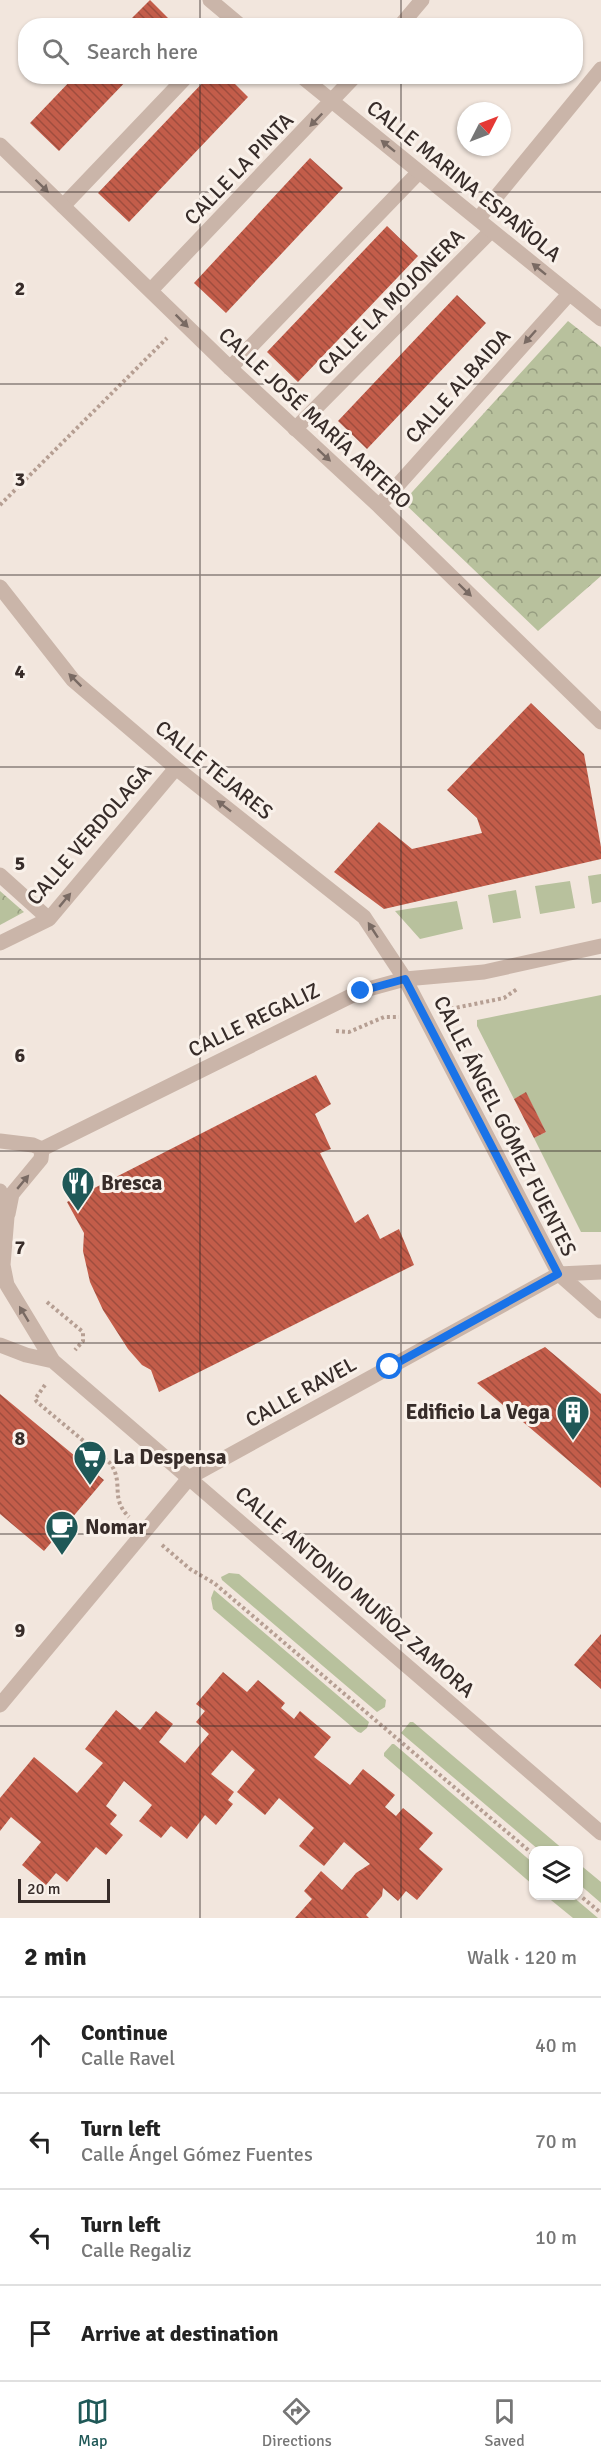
<!DOCTYPE html>
<html lang="en">
<head>
<meta charset="utf-8">
<style>
	:root { --surface:#fff; --page:#f6f6f6; --text:#222; --muted:#767676; --line:#e0e0e0; --accent:#1f5857 }
	body { margin:0; font-family:Signika,sans-serif; background:var(--page); color:var(--text) }
	.controls { position:absolute; right:18px; bottom:18px; display:grid; overflow:hidden; border-radius:12px; box-shadow:0 2px 4px #0004 }
	.controls button { width:54px; height:54px; display:grid; place-items:center; padding:0; border:0; border-bottom:2px solid var(--line); background:var(--surface); color:var(--text); font:30px sans-serif }
	.compass { position:absolute; left:457px; top:102px; width:54px; height:54px; border-radius:50%; background:var(--surface); box-shadow:0 2px 4px #0004; rotate:48deg }
	.scale { position:absolute; left:18px; bottom:15px; width:92px; box-sizing:border-box; padding-left:6px; border:3px solid #372c29; border-top:0; font-size:16px; line-height:21px; white-space:nowrap; color:#372c29; -webkit-text-stroke:4px #f9f1ea; paint-order:stroke }
	.stop { position:absolute; width:18px; height:18px; margin:-14px; border:4px solid #1a73e8; border-radius:50%; background:#fff }
	.stop.end { background:#1a73e8; border-color:#fff; box-shadow:0 2px 6px #0008 }
	.list { margin:0; padding:0; list-style:none }
	h2 { display:flex; justify-content:space-between; align-items:center; height:78px; margin:0; padding:0 24px; font-size:26px }
	h2 small { font-size:20px; font-weight:400; color:var(--muted) }
	.list li { display:grid; grid-template-columns:39px 1fr auto; gap:18px; align-items:center; box-sizing:border-box; height:96px; padding:0 24px; border-top:2px solid var(--line) }
	.list b { display:block; font-size:22px; white-space:nowrap }
	.list p { margin:0; font-size:20px; white-space:nowrap; color:var(--muted) }
	.list em { font-size:20px; font-style:normal; color:var(--muted) }
	.icon { flex:none; width:33px; height:33px; fill:none; stroke:currentColor; stroke-width:2; stroke-linecap:round; stroke-linejoin:round }
	.map { position:relative; flex:none; width:601px; height:1918px; overflow:hidden }
	.search { position:absolute; background:var(--surface); box-shadow:0 2px 4px #0004; left:18px; right:18px; top:18px; height:66px; display:flex; align-items:center; gap:15px; box-sizing:border-box; padding:0 21px; border-radius:24px; color:var(--muted); font-size:22px }
	.sheet { height:462px; background:var(--surface) }
	nav { display:flex; justify-content:space-around; align-items:center; box-sizing:border-box; height:84px; border-top:2px solid var(--line); background:var(--surface); font-size:16px; color:var(--muted) }
	nav a { display:grid; justify-items:center; gap:3px }
	nav .on { color:var(--accent) }
	.map>svg:first-child { display:block }
</style>
</head>
<body>
<div class="map">
<svg width="601" height="1918" viewBox="0 0 601 1918">
	<defs>
		<pattern id="park-crowns" width="20" height="18" patternUnits="userSpaceOnUse" patternTransform="scale(1.5)"><rect width="20" height="18" fill="#b8c19d"/><path d="M2 6a3 3 0 1 1 6 0M12 15a3 3 0 1 1 6 0" fill="none" stroke="#969d80"/></pattern>
		<pattern id="building-back-hatch" width="6" height="6" patternUnits="userSpaceOnUse" patternTransform="scale(1.5)"><rect width="6" height="6" fill="#c35d4a"/><path d="M-1 5l2 2M0 0l6 6M5-1l2 2" fill="none" stroke="#9f4d3e"/></pattern>
	</defs>
	<rect width="100%" height="100%" fill="#f2e6dd"/>
	<path fill="#b8c19d" d="M 601,874 L 601,902 L 592,904 L 588,876 Z
		M 570,881 L 575,908 L 540,914 L 535,886 Z
		M 516,890 L 521,918 L 493,923 L 488,895 Z
		M 457,901 L 463,929 L 420,939 L 395,911 Z
		M 601,995 L 601,1232 L 581,1232 L 534,1138 L 546,1132 L 526,1093 L 514,1099 L 477,1026 L 477,1020 Z
		M 229,1573 L 239,1574 L 386,1700 L 385,1707 L 377,1712 L 222,1580 L 221,1577 Z
		M 214,1590 L 369,1722 L 367,1728 L 361,1733 L 358,1732 L 213,1609 L 211,1598 Z
		M 410,1722 L 413,1722 L 564,1850 L 539,1850 L 401,1733 Z
		M 392,1744 L 394,1744 L 533,1863 L 533,1885 L 384,1756 L 384,1753 Z
		M 578,1863 L 601,1882 L 601,1903 L 579,1884 Z
		M 546,1896 L 572,1896 L 598,1918 L 573,1918 Z"/>
	<path fill="url(#park-crowns)" d="M 568,321 L 601,347 L 601,576 L 538,631 L 403,502 Z
		M 0,891 L 24,912 L 0,925 Z"/>
	<path fill="url(#building-back-hatch)" d="M 150,0 L 176,26 L 124,26 Z
		M 75,76 L 131,76 L 59,151 L 30,123 Z
		M 209,76 L 227,76 L 248,97 L 129,222 L 98,193 Z
		M 310,158 L 343,188 L 226,313 L 194,283 Z
		M 387,226 L 418,256 L 298,382 L 267,352 Z
		M 457,295 L 486,323 L 367,449 L 338,421 Z
		M 531,703 L 584,754 L 601,847 L 601,859 L 384,909 L 334,872 L 379,822 L 412,849 L 482,833 L 477,818 L 447,790 Z
		M 316,1075 L 331,1104 L 315,1114 L 331,1149 L 320,1153 L 355,1223 L 368,1214 L 380,1239 L 399,1229 L 414,1265 L 159,1392 L 151,1370 L 142,1365 L 128,1349 L 103,1310 L 90,1282 L 83,1251 L 84,1233 L 67,1202 Z
		M 526,1092 L 546,1132 L 534,1138 L 514,1099 Z
		M 545,1347 L 601,1394 L 601,1488 L 477,1383 Z
		M 0,1394 L 104,1480 L 44,1551 L 0,1514 Z
		M 601,1634 L 601,1689 L 574,1665 Z
		M 223,1672 L 247,1692 L 258,1680 L 285,1703 L 281,1708 L 294,1719 L 300,1711 L 331,1737 L 314,1757 L 350,1785 L 363,1769 L 395,1795 L 385,1807 L 396,1816 L 403,1808 L 433,1833 L 419,1849 L 443,1869 L 417,1900 L 406,1891 L 398,1901 L 383,1888 L 382,1896 L 366,1915 L 369,1918 L 295,1918 L 312,1899 L 304,1891 L 321,1871 L 342,1890 L 356,1873 L 370,1864 L 344,1842 L 324,1866 L 299,1846 L 314,1828 L 279,1798 L 265,1815 L 237,1792 L 255,1770 L 232,1750 L 211,1774 L 234,1792 L 228,1800 L 233,1804 L 216,1825 L 205,1815 L 187,1839 L 171,1826 L 161,1838 L 139,1821 L 152,1805 L 124,1781 L 106,1806 L 117,1815 L 110,1824 L 123,1835 L 106,1855 L 96,1847 L 67,1882 L 56,1873 L 46,1885 L 22,1865 L 41,1842 L 11,1817 L 0,1831 L 0,1798 L 34,1757 L 77,1793 L 103,1763 L 85,1749 L 116,1710 L 140,1730 L 156,1711 L 173,1724 L 159,1742 L 185,1763 L 209,1734 L 196,1722 L 205,1711 L 196,1704 Z"/>
	<g fill="none" stroke-linecap="round" stroke-linejoin="round">
		<path stroke="#b69f93" stroke-width="4" stroke-dasharray="3 3" stroke-linecap="butt" d="M 0,505 L 167,338
			M 445,1010 L 504,998 L 517,989
			M 336,1031 L 349,1032 L 384,1017 L 399,1017
			M 47,1302 L 83,1332 L 83,1341 L 75,1350
			M 45,1385 L 35,1399 L 37,1402 L 110,1463 C 125,1484 109,1497 129,1517
			M 162,1545 L 190,1569 L 214,1583 L 534,1855
			M 578,1894 L 601,1913"/>
		<path stroke="#cab5a9" stroke-width="15" d="M 63,206 L 187,76
			M 230,368 L 419,172
			M 295,429 L 491,231"/>
		<path stroke="#cab5a9" stroke-width="15" d="M 210,0 L 241,26
			M 400,26 L 422,0
			M 301,76 L 601,319
			M 0,145 L 230,368 L 379,506 L 601,722
			M 478,219 L 601,69
			M 151,290 L 355,76
			M 379,506 L 569,294
			M 0,587 L 73,680 L 176,768 L 364,917 L 405,979 L 559,1274 L 601,1311
			M 0,875 L 49,919
			M 0,943 L 49,919 L 176,768
			M 0,1705 L 190,1477 L 559,1274 L 601,1272"/>
		<path stroke="#cab5a9" stroke-width="15" d="M 0,1141 L 33,1145 L 42,1149 L 361,991 L 405,979 L 484,972 L 601,946
			M 0,1191 L 7,1217 L 3,1265 L 0,1271
			M 8,1214 L 12,1194 L 41,1159 L 42,1149
			M 3,1265 L 7,1285 L 53,1361 L 601,1833
			M 0,1345 L 26,1355 L 53,1361"/>
	</g>
	<defs><path id="oneway-solid" d="M-6-.8H1V-3.2L6.5 0L1 3.2V.8H-6Z" transform="scale(1.5)"/></defs>
	<g fill="#796a63">
		<use href="#oneway-solid" transform="translate(316 120) rotate(134)"/>
		<use href="#oneway-solid" transform="translate(388 146) rotate(-141)"/>
		<use href="#oneway-solid" transform="translate(42 186) rotate(44)"/>
		<use href="#oneway-solid" transform="translate(539 269) rotate(-141)"/>
		<use href="#oneway-solid" transform="translate(182 321) rotate(45)"/>
		<use href="#oneway-solid" transform="translate(530 337) rotate(132)"/>
		<use href="#oneway-solid" transform="translate(324 455) rotate(43)"/>
		<use href="#oneway-solid" transform="translate(465 590) rotate(44)"/>
		<use href="#oneway-solid" transform="translate(75 680) rotate(-135)"/>
		<use href="#oneway-solid" transform="translate(224 806) rotate(-142)"/>
		<use href="#oneway-solid" transform="translate(65 900) rotate(-50)"/>
		<use href="#oneway-solid" transform="translate(373 930) rotate(-123)"/>
		<use href="#oneway-solid" transform="translate(23 1182) rotate(-50)"/>
		<use href="#oneway-solid" transform="translate(24 1314) rotate(-121)"/>
	</g>
	<g fill="none" stroke-linecap="round" stroke-linejoin="round">
		<path stroke="#1a73e8" stroke-width="8" d="M 361,991 L 405,979 L 558,1274 L 390,1367"/>
	</g>
	<path fill="none" stroke="#372c29" stroke-width="1.5" stroke-opacity="0.55" d="M 200,0 L 200,26M 401,0 L 401,26M 200,76 L 200,1918M 401,76 L 401,1918M 0,192 L 601,192M 0,384 L 601,384M 0,575 L 601,575M 0,767 L 601,767M 0,959 L 601,959M 0,1151 L 601,1151M 0,1343 L 601,1343M 0,1534 L 601,1534M 0,1726 L 601,1726"/>
	<defs>
		<symbol id="restaurant-pin" viewBox="-11 -11 22 30"><path d="M0 17L-7.5 6A9.5 9.5 0 1 1 7.5 6Z" fill="#1f5857" stroke="#f9f1ea"/><path d="M-5-6h1v4h1v-4h1v4h1v-4h1v5L-1.5 .5V6h-2V.5L-5-1ZM5-6V6H3V1.5H1.5Q1.5-4 5-6Z" fill="#fff"/></symbol>
		<symbol id="building-pin" viewBox="-11 -11 22 30"><path d="M0 17L-7.5 6A9.5 9.5 0 1 1 7.5 6Z" fill="#1f5857" stroke="#f9f1ea"/><path d="M-4-6H4V6H1V3H-1V6H-4ZM-2.5-4.3h1.7v1.8h-1.7ZM.8-4.3h1.7v1.8H.8ZM-2.5-1h1.7V.8h-1.7ZM.8-1h1.7V.8H.8Z" fill="#fff"/></symbol>
		<symbol id="supermarket-pin" viewBox="-11 -11 22 30"><path d="M0 17L-7.5 6A9.5 9.5 0 1 1 7.5 6Z" fill="#1f5857" stroke="#f9f1ea"/><path d="M-6-5.5h2.5l.6 2H6L4.5 2H-2.5L-4.4-4H-6ZM-1.5 3.2a1.3 1.3 0 1 0 .1 0ZM3 3.2a1.3 1.3 0 1 0 .1 0Z" fill="#fff"/></symbol>
		<symbol id="cafe-pin" viewBox="-11 -11 22 30"><path d="M0 17L-7.5 6A9.5 9.5 0 1 1 7.5 6Z" fill="#1f5857" stroke="#f9f1ea"/><path d="M-5.5-4.5H6V0H3Q3 3.5 0 3.5H-2.5Q-5.5 3.5-5.5 0ZM3-3.2v2h1.7v-2ZM-6 4.5H4V6H-6Z" fill="#fff"/></symbol>
	</defs>
	<g fill-rule="evenodd">
		<use href="#restaurant-pin" x="59" y="1164" width="38" height="52"/>
		<use href="#building-pin" x="554" y="1393" width="38" height="52"/>
		<use href="#supermarket-pin" x="71" y="1438" width="38" height="52"/>
		<use href="#cafe-pin" x="43" y="1508" width="38" height="52"/>
	</g>
	<g text-anchor="middle" dominant-baseline="central" stroke-width="6" stroke-linejoin="round" paint-order="stroke">
		<g font-size="21" fill="#372c29" stroke="#f9f1ea">
			<text transform="translate(239 169) rotate(-46)">CALLE LA PINTA</text>
			<text transform="translate(464 181) rotate(39)">CALLE MARINA ESPAÑOLA</text>
			<text transform="translate(391 302) rotate(-45)">CALLE LA MOJONERA</text>
			<text transform="translate(458 386) rotate(-48)">CALLE ALBAIDA</text>
			<text transform="translate(315 418) rotate(43)">CALLE JOSÉ MARÍA ARTERO</text>
			<text transform="translate(214 770) rotate(39)">CALLE TEJARES</text>
			<text transform="translate(89 835) rotate(-49)">CALLE VERDOLAGA</text>
			<text transform="translate(254 1020) rotate(-26)">CALLE REGALIZ</text>
			<text transform="translate(505 1126) rotate(63)">CALLE ÁNGEL GÓMEZ FUENTES</text>
			<text transform="translate(301 1392) rotate(-29)">CALLE RAVEL</text>
			<text transform="translate(355 1592) rotate(41)">CALLE ANTONIO MUÑOZ ZAMORA</text>
		</g>
		<g font-size="21" font-weight="bold" fill="#372c29" stroke="#f9f1ea" text-anchor="start">
			<text x="101" y="1183">Bresca</text>
			<text x="550" y="1412" text-anchor="end">Edificio La Vega</text>
			<text x="113" y="1457">La Despensa</text>
			<text x="85" y="1527">Nomar</text>
		</g>
	</g>
	<g font-size="20" text-anchor="middle" font-weight="bold" fill="#372c29" stroke="#f9f1ea" stroke-width="6" stroke-linejoin="round" paint-order="stroke">
		<text x="20" y="295">2</text>
		<text x="20" y="486">3</text>
		<text x="20" y="678">4</text>
		<text x="20" y="870">5</text>
		<text x="20" y="1062">6</text>
		<text x="20" y="1254">7</text>
		<text x="20" y="1445">8</text>
		<text x="20" y="1637">9</text>
	</g>
</svg>
<div class="controls">
<button><svg class="icon" aria-label="layers" viewBox="0 0 24 24"><path d="M12 4l9 5-9 5-9-5zM3 14l9 5 9-5"/></svg></button>
</div>
<svg class="compass" viewBox="-18 -18 36 36"><path d="M0-13l5 13h-10z" fill="#e53935"/><path d="M0 13l5-13h-10z" fill="#767676"/></svg>
<div class="scale">20 m</div>
<div class="stop" style="left:390px;top:1367px"></div>
<div class="stop end" style="left:361px;top:991px"></div>
<div class="search"><svg class="icon" aria-label="search" viewBox="0 0 24 24"><circle cx="10" cy="10" r="6"/><path d="M15 15l6 6"/></svg>Search here</div>
</div>
<section class="sheet">
<h2>2 min<small>Walk · 120 m</small></h2>
<ul class="list">
<li><svg class="icon" aria-label="ahead" viewBox="0 0 24 24"><path d="M12 20V5M6 11l6-6 6 6"/></svg><div><b>Continue</b><p>Calle Ravel</p></div><em>40 m</em></li>
<li><svg class="icon" aria-label="left" viewBox="0 0 24 24"><path d="M17 20v-9H6M10 6l-5 5 5 5"/></svg><div><b>Turn left</b><p>Calle Ángel Gómez Fuentes</p></div><em>70 m</em></li>
<li><svg class="icon" aria-label="left" viewBox="0 0 24 24"><path d="M17 20v-9H6M10 6l-5 5 5 5"/></svg><div><b>Turn left</b><p>Calle Regaliz</p></div><em>10 m</em></li>
<li><svg class="icon" aria-label="arrive" viewBox="0 0 24 24"><path d="M6 21V4h12l-3 4 3 4H6"/></svg><div><b>Arrive at destination</b></div></li>
</ul>
</section>
<nav>
<a class="on"><svg class="icon" aria-label="map" viewBox="0 0 24 24"><path d="M3 6l6-2 6 2 6-2v14l-6 2-6-2-6 2zM9 4v14M15 6v14"/></svg>Map</a>
<a><svg class="icon" aria-label="directions" viewBox="0 0 24 24"><path d="M12 3l9 9-9 9-9-9zM9 14v-3h6M13 9l2 2-2 2"/></svg>Directions</a>
<a><svg class="icon" aria-label="saved" viewBox="0 0 24 24"><path d="M7 4h10v16l-5-4-5 4z"/></svg>Saved</a>
</nav>
</body>
</html>
